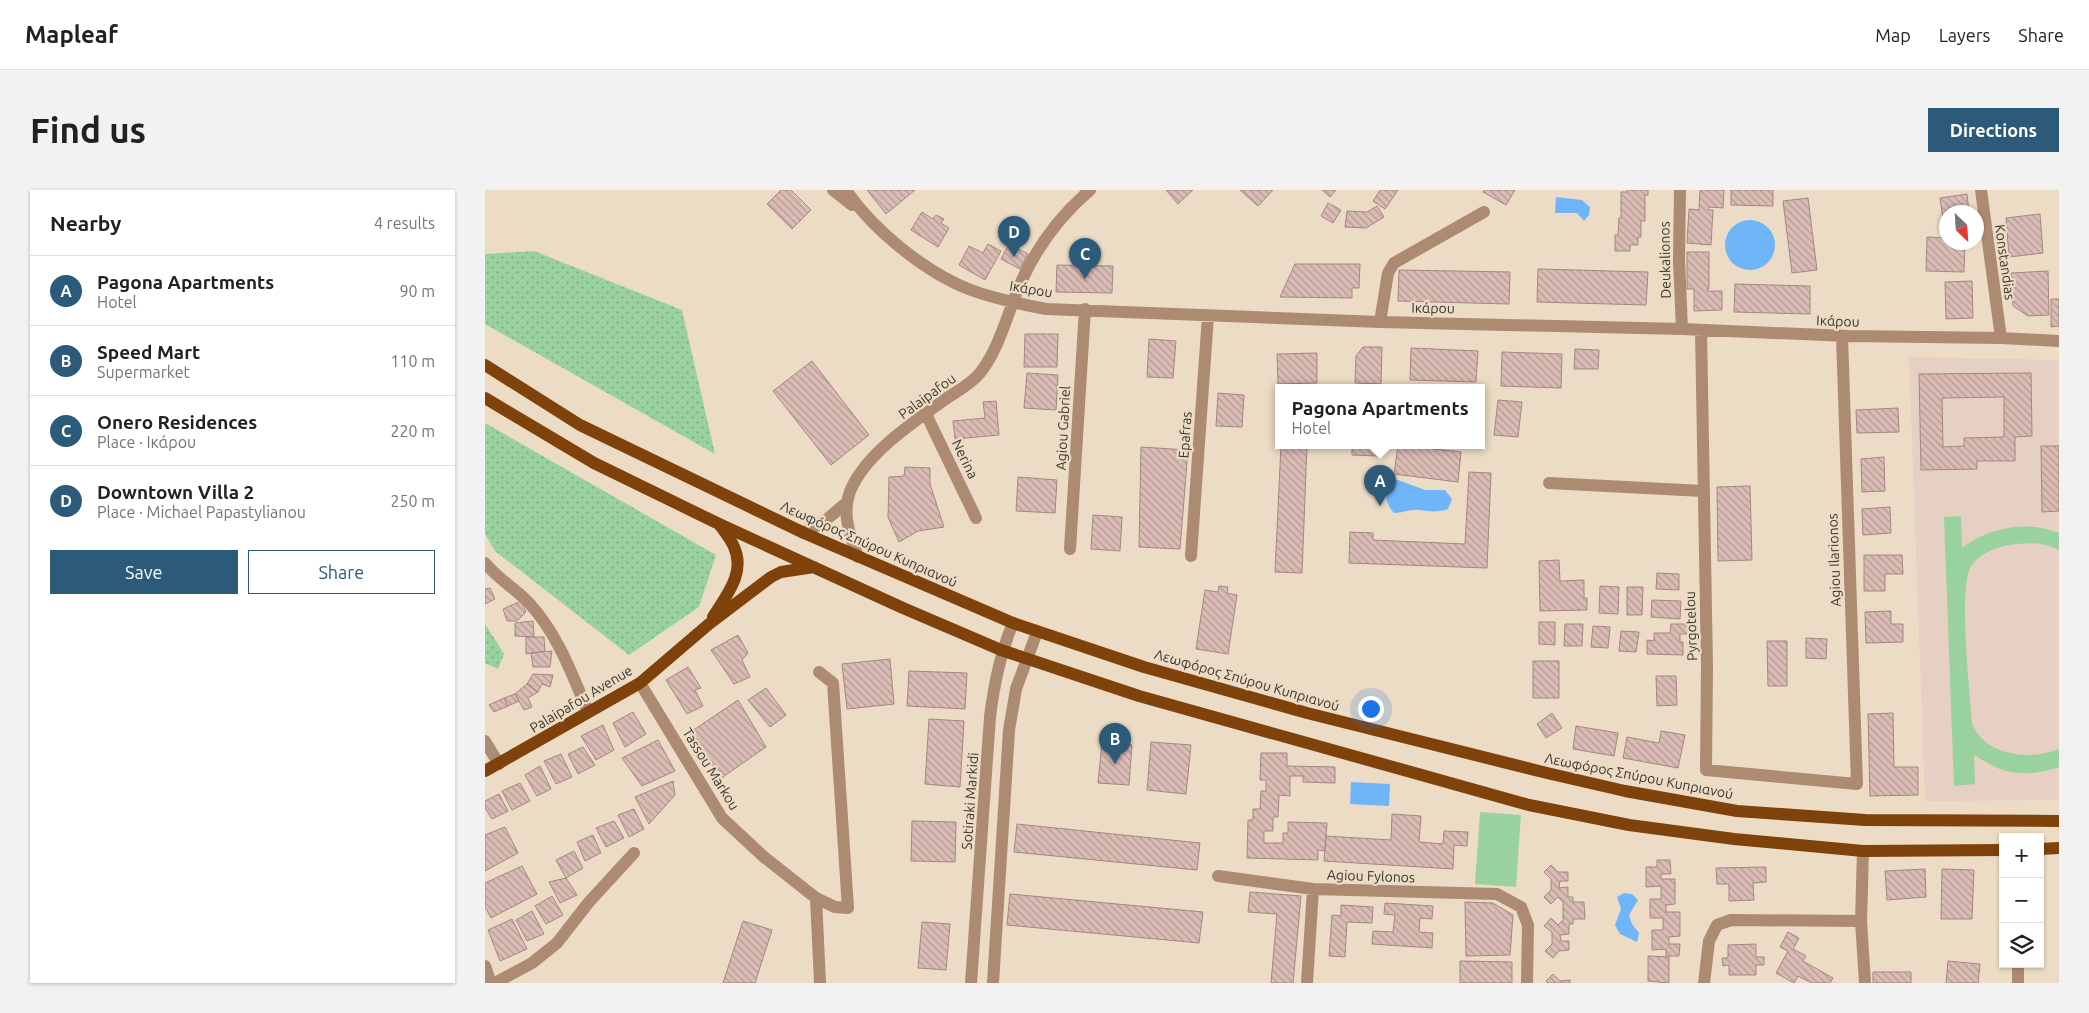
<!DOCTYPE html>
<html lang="en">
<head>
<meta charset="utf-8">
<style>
	:root { --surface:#fff; --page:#f2f2f2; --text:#202124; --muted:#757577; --line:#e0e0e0; --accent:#2b5b79 }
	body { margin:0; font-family:Ubuntu,sans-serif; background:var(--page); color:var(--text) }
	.controls { position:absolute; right:15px; bottom:15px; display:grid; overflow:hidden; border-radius:0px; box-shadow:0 1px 4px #0004 }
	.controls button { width:45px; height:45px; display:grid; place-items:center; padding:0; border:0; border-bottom:1px solid var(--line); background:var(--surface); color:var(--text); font:25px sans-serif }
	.compass { position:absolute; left:1454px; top:15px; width:45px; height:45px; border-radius:50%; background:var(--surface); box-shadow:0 1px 4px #0004; rotate:155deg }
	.you { position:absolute; left:885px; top:518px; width:18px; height:18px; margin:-12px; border:4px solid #fff; border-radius:50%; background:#1a73e8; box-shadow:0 0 0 8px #1a73e833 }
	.badge { display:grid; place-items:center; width:32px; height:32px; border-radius:50%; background:var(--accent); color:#fff; font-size:16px; font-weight:700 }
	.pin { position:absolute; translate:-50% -41px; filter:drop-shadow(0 1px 2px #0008) }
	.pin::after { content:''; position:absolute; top:26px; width:18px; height:15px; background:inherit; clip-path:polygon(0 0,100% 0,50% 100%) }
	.popup { position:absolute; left:790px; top:194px; width:210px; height:65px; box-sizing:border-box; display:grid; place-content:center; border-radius:0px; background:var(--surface); filter:drop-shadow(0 1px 4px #0005); font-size:16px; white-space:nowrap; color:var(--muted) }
	.popup b { font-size:19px; color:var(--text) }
	.popup::after { content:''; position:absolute; left:50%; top:100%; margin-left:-10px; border:10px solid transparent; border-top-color:var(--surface) }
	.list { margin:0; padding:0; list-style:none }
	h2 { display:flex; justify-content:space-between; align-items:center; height:65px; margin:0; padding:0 20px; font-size:21px }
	h2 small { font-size:16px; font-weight:400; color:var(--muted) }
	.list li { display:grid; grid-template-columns:32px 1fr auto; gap:15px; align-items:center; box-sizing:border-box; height:70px; padding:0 20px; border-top:1px solid var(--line) }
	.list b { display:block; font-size:19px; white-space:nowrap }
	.list p { margin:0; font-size:16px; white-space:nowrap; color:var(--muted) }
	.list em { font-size:16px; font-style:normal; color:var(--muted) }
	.actions { display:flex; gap:10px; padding:15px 20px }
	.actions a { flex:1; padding:11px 0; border:1px solid var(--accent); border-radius:0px; text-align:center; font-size:18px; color:var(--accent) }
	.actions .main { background:var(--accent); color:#fff }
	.icon { flex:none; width:28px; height:28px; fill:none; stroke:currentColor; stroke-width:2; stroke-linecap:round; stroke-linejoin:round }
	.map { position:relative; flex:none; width:1574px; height:793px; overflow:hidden; border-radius:0px }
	header { display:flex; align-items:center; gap:30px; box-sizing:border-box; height:70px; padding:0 25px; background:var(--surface); border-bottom:1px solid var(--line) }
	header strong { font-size:24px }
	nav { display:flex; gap:28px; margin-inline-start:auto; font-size:18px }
	.intro { display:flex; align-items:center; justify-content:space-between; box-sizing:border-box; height:120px; padding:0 30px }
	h1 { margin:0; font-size:35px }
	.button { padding:12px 22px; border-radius:0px; background:var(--accent); color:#fff; font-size:18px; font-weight:700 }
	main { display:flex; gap:30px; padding:0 30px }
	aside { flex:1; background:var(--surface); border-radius:0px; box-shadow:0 1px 4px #0004 }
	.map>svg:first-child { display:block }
</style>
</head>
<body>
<header>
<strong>Mapleaf</strong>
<nav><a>Map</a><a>Layers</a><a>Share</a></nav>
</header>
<div class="intro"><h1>Find us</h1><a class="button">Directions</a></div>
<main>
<aside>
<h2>Nearby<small>4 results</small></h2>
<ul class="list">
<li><span class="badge">A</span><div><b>Pagona Apartments</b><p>Hotel</p></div><em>90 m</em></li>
<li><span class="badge">B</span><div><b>Speed Mart</b><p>Supermarket</p></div><em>110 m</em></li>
<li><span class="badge">C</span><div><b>Onero Residences</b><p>Place · Ικάρου</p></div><em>220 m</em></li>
<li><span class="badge">D</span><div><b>Downtown Villa 2</b><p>Place · Michael Papastylianou</p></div><em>250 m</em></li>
</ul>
<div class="actions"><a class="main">Save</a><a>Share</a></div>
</aside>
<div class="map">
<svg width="1574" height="793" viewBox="0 0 1574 793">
	<defs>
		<pattern id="grass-dots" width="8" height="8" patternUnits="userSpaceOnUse" patternTransform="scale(1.25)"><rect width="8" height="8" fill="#9ad29f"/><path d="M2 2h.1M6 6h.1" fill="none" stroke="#7fab82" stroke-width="1.8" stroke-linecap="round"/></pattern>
		<pattern id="building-back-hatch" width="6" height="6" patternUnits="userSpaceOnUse" patternTransform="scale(1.25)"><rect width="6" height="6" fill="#dabcb5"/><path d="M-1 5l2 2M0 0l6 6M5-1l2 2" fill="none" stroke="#b29a93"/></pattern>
	</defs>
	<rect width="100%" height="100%" fill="#ecdcc5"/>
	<path fill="#e6d0c4" d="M 1424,167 L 1574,170 L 1574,610 L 1440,611 Z"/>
	<path fill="url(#grass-dots)" d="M 49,61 L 197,120 L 230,264 L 0,134 L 0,64 Z
		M 0,233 L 231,365 L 214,417 L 144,465 L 10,361 L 0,344 Z
		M 0,434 L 19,464 L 13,479 L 0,473 Z"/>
	<path fill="#9ad29f" d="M 1476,326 L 1477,358 C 1503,337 1543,330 1574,343 L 1574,360 C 1559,352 1542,352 1525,355 C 1511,357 1494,364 1486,376 C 1473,397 1485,504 1487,533 C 1499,566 1545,571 1574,559 L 1574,577 C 1561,582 1540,585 1526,582 C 1512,580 1500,571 1489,565 L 1490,594 L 1469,596 L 1459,327 Z
		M 995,622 L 1036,625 L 1031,697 L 990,694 Z"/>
	<path fill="#6fb5f9" d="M 1071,7 L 1097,10 L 1105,17 L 1104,25 L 1099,31 L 1092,23 L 1070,23 Z
		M1240 55a25 25 0 1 1 50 0a25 25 0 1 1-50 0Z
		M 913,290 L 940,300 L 960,300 L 967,309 L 963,319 C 952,323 945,321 934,320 C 926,319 918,323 909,323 C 899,311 899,304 906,291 Z
		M 866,592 L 905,594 L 904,616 L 865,614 Z
		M 1139,703 L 1147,704 L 1153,710 L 1144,725 L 1147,734 L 1154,743 L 1152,752 L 1135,744 L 1130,735 L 1136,719 L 1132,707 Z"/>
	<path fill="url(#building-back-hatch)" stroke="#a38780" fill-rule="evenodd" d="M 296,0 L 306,0 L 326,20 L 307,39 L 282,14 Z
		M 382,0 L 430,0 L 401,24 Z
		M 681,0 L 708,0 L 693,14 Z
		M 755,0 L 788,0 L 773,16 Z
		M 837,0 L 851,0 L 845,7 Z
		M 895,0 L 913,0 L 900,19 L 888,11 Z
		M 999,0 L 1030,0 L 1021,15 L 998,2 Z
		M 1142,0 L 1163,0 L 1163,5 L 1160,5 L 1160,31 L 1156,31 L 1156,47 L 1153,47 L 1153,55 L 1145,55 L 1145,61 L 1130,61 L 1130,45 L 1133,45 L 1134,28 L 1136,28 L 1136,2 L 1142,2 Z
		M 1215,0 L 1239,0 L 1238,18 L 1224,17 L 1223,20 L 1228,20 L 1226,55 L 1202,53 L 1204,19 L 1214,20 Z
		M 1246,0 L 1288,0 L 1288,16 L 1246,15 Z
		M 1482,4 L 1484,22 L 1462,22 L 1462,38 L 1459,38 L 1455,8 Z
		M 1323,8 L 1332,80 L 1307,83 L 1298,11 Z
		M 843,13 L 856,20 L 848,33 L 836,26 Z
		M 892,16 L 899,27 L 881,38 L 860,37 L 862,21 L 882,22 Z
		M 437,22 L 448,29 L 451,25 L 459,29 L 456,33 L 464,38 L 453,57 L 426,40 Z
		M 1555,24 L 1558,63 L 1524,67 L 1521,28 Z
		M 1442,47 L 1462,48 L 1462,52 L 1480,52 L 1479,82 L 1441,81 Z
		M 503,54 L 516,61 L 500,90 L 474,75 L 484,56 L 498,63 Z
		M 524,54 L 543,64 L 535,79 L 516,69 Z
		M 1202,62 L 1224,62 L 1224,99 L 1222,99 L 1222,101 L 1237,101 L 1237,120 L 1209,121 L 1209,99 L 1202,99 Z
		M 810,74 L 875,74 L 874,98 L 867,98 L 867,108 L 795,107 Z
		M 572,75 L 628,76 L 627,103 L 571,102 Z
		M 1053,79 L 1163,82 L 1161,115 L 1052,112 Z
		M 914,80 L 1025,82 L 1024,114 L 913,111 Z
		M 1563,81 L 1564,125 L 1543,126 L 1528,116 L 1526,83 Z
		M 1487,91 L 1488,128 L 1461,129 L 1460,92 Z
		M 1250,94 L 1325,96 L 1325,124 L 1249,122 Z
		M 1566,109 L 1574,109 L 1574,136 L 1566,137 Z
		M 540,144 L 573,144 L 572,177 L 539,177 Z
		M 664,149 L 691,151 L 688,188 L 662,187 Z
		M 878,157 L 897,157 L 896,194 L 870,193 L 871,166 Z
		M 926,158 L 993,161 L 991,192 L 925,190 Z
		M 1090,159 L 1114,160 L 1113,179 L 1089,179 Z
		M 1017,162 L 1077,164 L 1076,198 L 1016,196 Z
		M 832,163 L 832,193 L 793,194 L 792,164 Z
		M 327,171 L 384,245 L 346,275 L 288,201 Z
		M 542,183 L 573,185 L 571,220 L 539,218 Z
		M 1546,183 L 1547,246 L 1530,247 L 1530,271 L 1492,271 L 1492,279 L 1436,280 L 1434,184 ZM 1519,207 L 1519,247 L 1479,248 L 1479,256 L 1458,257 L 1457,208 Z
		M 733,203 L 759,205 L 757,237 L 731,236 Z
		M 1013,210 L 1037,212 L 1033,247 L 1009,245 Z
		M 511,211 L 514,245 L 470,249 L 468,231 L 500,228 L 498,212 Z
		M 1413,218 L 1414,242 L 1372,243 L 1371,220 Z
		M 796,255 L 822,255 L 817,383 L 790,382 Z
		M 867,255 L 894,255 L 893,266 L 867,265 Z
		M 913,255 L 976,262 L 973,292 L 909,284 Z
		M 1556,256 L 1574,256 L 1574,321 L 1557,322 Z
		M 656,257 L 703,260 L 695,359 L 654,357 Z
		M 1399,267 L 1400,301 L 1377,302 L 1376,269 Z
		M 420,277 L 445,278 L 445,294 L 459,337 L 433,341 L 414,352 L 403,327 L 404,287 L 419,286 Z
		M 984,282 L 1006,283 L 1002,378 L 864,373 L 865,342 L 888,343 L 888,350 L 980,354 Z
		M 533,287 L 572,290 L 570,323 L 531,321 Z
		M 1265,296 L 1267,370 L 1233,371 L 1232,297 Z
		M 1405,317 L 1406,343 L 1378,345 L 1377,319 Z
		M 608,325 L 637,327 L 635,361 L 606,359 Z
		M 1379,365 L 1417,365 L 1418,384 L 1400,384 L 1400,401 L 1379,401 Z
		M 1074,370 L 1075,391 L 1099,390 L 1099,408 L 1102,408 L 1102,420 L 1055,421 L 1054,371 Z
		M 1172,383 L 1194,384 L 1194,400 L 1171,399 Z
		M 734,396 L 743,397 L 742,403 L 752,405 L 743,464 L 711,459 L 720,400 L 733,402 Z
		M 1115,396 L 1134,397 L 1133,424 L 1114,423 Z
		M 1142,397 L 1158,397 L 1157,425 L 1142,425 Z
		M 5,398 L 10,409 L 0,414 L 0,399 Z
		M 1167,410 L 1196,411 L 1195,429 L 1166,427 Z
		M 36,411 L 41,422 L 32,431 L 22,431 L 18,419 Z
		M 1406,421 L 1406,434 L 1418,434 L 1418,452 L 1381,453 L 1380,422 Z
		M 48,431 L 49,447 L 30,446 L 30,433 Z
		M 1054,432 L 1070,432 L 1070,455 L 1054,454 Z
		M 1080,434 L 1098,434 L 1097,456 L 1079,456 Z
		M 1186,434 L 1205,434 L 1204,444 L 1195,444 L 1195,452 L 1198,452 L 1198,465 L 1162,464 L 1162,450 L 1169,451 L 1169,443 L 1185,443 Z
		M 1108,436 L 1125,437 L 1123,458 L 1106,457 Z
		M 1136,441 L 1154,442 L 1151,462 L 1134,461 Z
		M 253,445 L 263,463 L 257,470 L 265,487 L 249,494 L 226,460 Z
		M 41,447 L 59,447 L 60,461 L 41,464 Z
		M 1321,448 L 1342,449 L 1341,469 L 1321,468 Z
		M 1282,451 L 1302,451 L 1302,496 L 1283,496 Z
		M 67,461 L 65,477 L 48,477 L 46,463 Z
		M 405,469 L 409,514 L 362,519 L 357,474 Z
		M 1048,471 L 1074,471 L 1074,508 L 1048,508 Z
		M 203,477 L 216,498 L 210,500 L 218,516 L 202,524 L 181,490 Z
		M 424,481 L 482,483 L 480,519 L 422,516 Z
		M 48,484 L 68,485 L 65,497 L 57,494 L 53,502 L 42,494 Z
		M 1171,486 L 1191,486 L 1192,515 L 1172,516 Z
		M 42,494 L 53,502 L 43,508 L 47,517 L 39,520 L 30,504 Z
		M 281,498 L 301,525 L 285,537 L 263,510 Z
		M 30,504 L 34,511 L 23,516 L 19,508 Z
		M 19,508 L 23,516 L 9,522 L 4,515 Z
		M 253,510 L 281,557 L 235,589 L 207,541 Z
		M 148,522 L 161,544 L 140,557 L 128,533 Z
		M 1067,523 L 1077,538 L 1061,548 L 1052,534 Z
		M 1408,523 L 1409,577 L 1433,577 L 1433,605 L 1385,606 L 1383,524 Z
		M 444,529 L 479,531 L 475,597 L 440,594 Z
		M 118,535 L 129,560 L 111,570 L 96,546 Z
		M 1091,536 L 1133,543 L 1129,566 L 1088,559 Z
		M 1176,541 L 1200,545 L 1193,578 L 1138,568 L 1142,547 L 1174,553 Z
		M 173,550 L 190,581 L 157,596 L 137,568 Z
		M 617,552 L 647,555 L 644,595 L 613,593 Z
		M 666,552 L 706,555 L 701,604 L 662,600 Z
		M 98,557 L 110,575 L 93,584 L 83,564 Z
		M 776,563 L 802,563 L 802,576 L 850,577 L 850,593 L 818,592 L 818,586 L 805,586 L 805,606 L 794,605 L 793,627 L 788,627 L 788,641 L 779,641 L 779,653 L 798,653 L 798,643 L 803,643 L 803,632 L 842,633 L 840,661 L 833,660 L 833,670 L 762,668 L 763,630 L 768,630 L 768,619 L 775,619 L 776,601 L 781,601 L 781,590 L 775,590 Z
		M 76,564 L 87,587 L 71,594 L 59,571 Z
		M 55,576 L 66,599 L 52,606 L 40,585 Z
		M 188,591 L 190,605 L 164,634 L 150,607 Z
		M 35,593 L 45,611 L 27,620 L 17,601 Z
		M 14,604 L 23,621 L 7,629 L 0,618 L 0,611 Z
		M 149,619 L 159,639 L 144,647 L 133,625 Z
		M 907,624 L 936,626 L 934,652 L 958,654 L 959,641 L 983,642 L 982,656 L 969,655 L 968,679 L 839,671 L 841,646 L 906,650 Z
		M 129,631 L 139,648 L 121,657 L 111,638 Z
		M 427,631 L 471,632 L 470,672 L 426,671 Z
		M 532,634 L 715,653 L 712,680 L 529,662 Z
		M 20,637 L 33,663 L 0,681 L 0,645 Z
		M 108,645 L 116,663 L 100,671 L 92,652 Z
		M 89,661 L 98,678 L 81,688 L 71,670 Z
		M 1172,670 L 1185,670 L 1186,684 L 1176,684 L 1176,689 L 1190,689 L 1190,714 L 1181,715 L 1181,722 L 1195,722 L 1195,746 L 1184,747 L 1184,754 L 1195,754 L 1194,766 L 1181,766 L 1181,759 L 1167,760 L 1167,740 L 1178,740 L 1178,728 L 1165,728 L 1165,709 L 1176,709 L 1176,696 L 1161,697 L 1161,677 L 1172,677 Z
		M 1066,675 L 1073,682 L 1083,682 L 1083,691 L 1075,691 L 1074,698 L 1083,697 L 1083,707 L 1088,707 L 1088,712 L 1099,712 L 1100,729 L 1088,729 L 1088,734 L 1084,734 L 1084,744 L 1075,745 L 1076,751 L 1084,751 L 1084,760 L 1074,761 L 1068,768 L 1060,761 L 1067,754 L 1067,742 L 1059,736 L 1066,728 L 1073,735 L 1078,730 L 1078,712 L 1073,707 L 1066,714 L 1059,707 L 1066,700 L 1066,689 L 1059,682 Z
		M 37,676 L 52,704 L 6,728 L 0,717 L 0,693 Z
		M 1281,677 L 1281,692 L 1268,693 L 1269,710 L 1244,711 L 1244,694 L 1232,694 L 1231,678 Z
		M 1440,679 L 1441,707 L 1402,710 L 1400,681 Z
		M 1457,679 L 1489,680 L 1487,729 L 1456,729 Z
		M 81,688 L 92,705 L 75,713 L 64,692 Z
		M 765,702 L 816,706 L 808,793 L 786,793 L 792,724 L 763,722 Z
		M 525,704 L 718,722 L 714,753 L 522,735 Z
		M 67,706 L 78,725 L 61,734 L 50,716 Z
		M 980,712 L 1008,713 L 1028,725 L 1025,765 L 981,766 Z
		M 900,713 L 948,716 L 947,729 L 935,728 L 934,742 L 948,743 L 947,758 L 887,754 L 888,741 L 908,742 L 910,725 L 899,724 Z
		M 856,715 L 888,717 L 887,733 L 862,732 L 860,767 L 844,766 L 847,725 L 856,726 Z
		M 47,721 L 59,744 L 42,751 L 31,730 Z
		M 27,729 L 42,759 L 15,771 L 3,740 Z
		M 258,731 L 287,740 L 270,793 L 238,793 Z
		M 437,732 L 465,734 L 461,780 L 433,778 Z
		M 1303,742 L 1314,748 L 1308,759 L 1321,766 L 1318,771 L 1348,788 L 1345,793 L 1327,793 L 1313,786 L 1309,793 L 1291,783 L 1303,761 L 1295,757 Z
		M 1271,754 L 1271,767 L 1279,767 L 1279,775 L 1271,775 L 1271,785 L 1244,785 L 1244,775 L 1238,776 L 1237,768 L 1243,768 L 1243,755 Z
		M 1163,766 L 1184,767 L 1184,793 L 1163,791 Z
		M 975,771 L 1027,772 L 1027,793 L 975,793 Z
		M 1463,771 L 1495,774 L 1493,793 L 1461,793 Z
		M 1388,782 L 1426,782 L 1426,793 L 1388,793 Z
		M 1068,784 L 1075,791 L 1085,790 L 1085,793 L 1063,793 L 1061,791 Z"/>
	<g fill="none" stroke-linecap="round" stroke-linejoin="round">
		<path stroke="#ad8a72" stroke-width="12" d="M 348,0 L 367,15
			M 361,0 C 388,40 441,83 486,100 C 510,109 535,114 561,119 L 895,132 L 1197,139 L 1363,146 L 1516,148 L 1574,151
			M 1195,0 L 1194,70 L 1197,139
			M 1496,0 L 1516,148
			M 895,132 L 903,83 L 909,73 L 999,22
			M 1216,140 L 1222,476 L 1221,580 L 1372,594 L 1357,146
			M 441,224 L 491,328
			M 1064,293 L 1218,301
			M 319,343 L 341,330 L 361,313
			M 585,359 L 600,119
			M 706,366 L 723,126
			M 373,367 C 364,344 355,319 368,295 C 385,261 431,230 462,208 C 474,200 486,194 495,183 C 516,156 523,120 537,90 C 553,55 576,25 605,0
			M 0,373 C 13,389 31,399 45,414 C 73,445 87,484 103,522
			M 155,493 L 237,628 L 279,667 L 331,708 L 350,717 L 363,718 L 348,493 L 334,482
			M 0,551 L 14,574
			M 1378,661 L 1376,731 L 1380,793
			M 733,686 L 828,699 L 1012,704 L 1036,717 L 1043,735 L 1042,793
			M 331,708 L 335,793
			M 0,776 L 6,793
			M 10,793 L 47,773 L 72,753 L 104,712 L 149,663
			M 486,793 L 505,527 C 509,494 515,464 528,433
			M 508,793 L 524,540 L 531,499 L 552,442
			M 822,793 L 828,699
			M 1219,793 L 1224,751 L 1232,735 L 1246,730 L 1376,731
			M 1533,793 L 1533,774"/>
		<path stroke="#7f420b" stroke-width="12" d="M 0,175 L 95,235 L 319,343 L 528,433 L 659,477 L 822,523 L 1062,583 L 1140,601 L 1252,621 L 1380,630 L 1574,631
			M 0,208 L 109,273 L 232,333 L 418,418 L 516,460 L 654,506 L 1044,615 L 1144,635 L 1249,649 L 1378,661 L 1518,660
			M 228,427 C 241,406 261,383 249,357 C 246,349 239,341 234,334
			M 0,581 L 155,493 L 224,434 L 286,387 L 296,382 L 329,377
			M 1555,659 L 1574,658"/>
	</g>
	<g text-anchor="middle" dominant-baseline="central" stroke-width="4.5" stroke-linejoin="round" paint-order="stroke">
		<g font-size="14" fill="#3c352c" stroke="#ecdcc5">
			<text transform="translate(1180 70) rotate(-91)">Deukalionos</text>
			<text transform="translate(1520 72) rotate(82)">Konstandias</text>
			<text transform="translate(546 99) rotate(10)">Ικάρου</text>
			<text transform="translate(948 118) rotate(1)">Ικάρου</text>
			<text transform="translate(1353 131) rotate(2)">Ικάρου</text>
			<text transform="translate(442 206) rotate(-36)">Palaipafou</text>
			<text transform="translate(578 238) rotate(-87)">Agiou Gabriel</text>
			<text transform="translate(700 245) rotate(-86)">Epafras</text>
			<text transform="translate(480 269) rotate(64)">Nerina</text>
			<text transform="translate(384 354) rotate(24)">Λεωφόρος Σπύρου Κυπριανού</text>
			<text transform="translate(1349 370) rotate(-92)">Agiou Ilarionos</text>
			<text transform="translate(1206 436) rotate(-92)">Pyrgotelou</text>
			<text transform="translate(762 490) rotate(16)">Λεωφόρος Σπύρου Κυπριανού</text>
			<text transform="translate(96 509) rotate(-31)">Palaipafou Avenue</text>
			<text transform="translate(226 579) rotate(58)">Tassou Markou</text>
			<text transform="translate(1154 586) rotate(11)">Λεωφόρος Σπύρου Κυπριανού</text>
			<text transform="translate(485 611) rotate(-86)">Sotiraki Markidi</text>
			<text transform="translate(886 686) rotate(2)">Agiou Fylonos</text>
		</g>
	</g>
</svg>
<div class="controls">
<button>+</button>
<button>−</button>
<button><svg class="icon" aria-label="layers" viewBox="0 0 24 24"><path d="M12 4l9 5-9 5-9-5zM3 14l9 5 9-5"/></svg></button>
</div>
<svg class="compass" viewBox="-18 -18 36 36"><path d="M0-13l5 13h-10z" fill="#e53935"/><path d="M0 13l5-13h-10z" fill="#757577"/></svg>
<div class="you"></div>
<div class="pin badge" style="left:895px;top:316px">A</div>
<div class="popup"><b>Pagona Apartments</b>Hotel</div>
<div class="pin badge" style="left:630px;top:574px">B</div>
<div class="pin badge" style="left:600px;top:89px">C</div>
<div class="pin badge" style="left:529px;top:67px">D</div>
</div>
</main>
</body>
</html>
